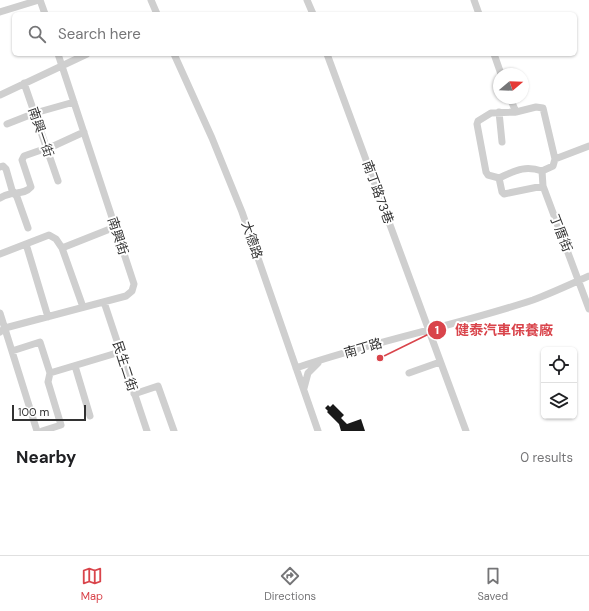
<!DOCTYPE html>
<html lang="en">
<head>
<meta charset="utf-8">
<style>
	:root { --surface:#fff; --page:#f6f6f6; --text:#202124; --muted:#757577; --line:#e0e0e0; --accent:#d9444b }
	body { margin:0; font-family:"DM Sans","Noto Sans TC",sans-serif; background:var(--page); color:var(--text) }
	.controls { position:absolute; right:12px; bottom:12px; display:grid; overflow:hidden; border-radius:6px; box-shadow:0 1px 3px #0004 }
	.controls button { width:36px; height:36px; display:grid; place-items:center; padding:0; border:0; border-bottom:1px solid var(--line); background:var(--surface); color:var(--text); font:20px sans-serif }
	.compass { position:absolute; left:493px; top:68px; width:36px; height:36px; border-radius:50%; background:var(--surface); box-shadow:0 1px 3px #0004; rotate:71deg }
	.scale { position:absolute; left:12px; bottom:10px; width:74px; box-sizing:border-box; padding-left:4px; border:2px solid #323232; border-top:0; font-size:11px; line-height:14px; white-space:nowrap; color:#323232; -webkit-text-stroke:3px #fff; paint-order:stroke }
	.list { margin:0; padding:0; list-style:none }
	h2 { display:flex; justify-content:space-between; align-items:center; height:52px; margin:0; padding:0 16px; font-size:17px }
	h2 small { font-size:13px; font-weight:400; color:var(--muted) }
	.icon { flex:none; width:22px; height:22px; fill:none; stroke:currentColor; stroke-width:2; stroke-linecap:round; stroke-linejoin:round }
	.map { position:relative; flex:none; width:589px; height:431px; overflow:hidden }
	.search { position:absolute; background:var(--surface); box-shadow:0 1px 3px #0004; left:12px; right:12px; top:12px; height:44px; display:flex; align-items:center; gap:10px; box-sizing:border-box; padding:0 14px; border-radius:6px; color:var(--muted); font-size:15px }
	.sheet { height:124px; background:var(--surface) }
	nav { display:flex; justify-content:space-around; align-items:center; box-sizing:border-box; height:56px; border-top:1px solid var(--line); background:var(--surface); font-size:11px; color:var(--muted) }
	nav a { display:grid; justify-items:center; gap:2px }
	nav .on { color:var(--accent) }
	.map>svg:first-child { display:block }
</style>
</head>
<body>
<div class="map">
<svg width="589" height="431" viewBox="0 0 589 431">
	<rect width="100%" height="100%" fill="#fff"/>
	<path fill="#191919" d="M 333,404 L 344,415 L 341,418 L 347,424 L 361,419 L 365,431 L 341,431 L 339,424 L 327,412 L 328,411 L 325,408 L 328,405 L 330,407 Z"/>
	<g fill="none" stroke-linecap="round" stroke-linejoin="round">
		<path stroke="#cfcfcf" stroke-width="7" d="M 40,0 L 45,14
			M 151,0 L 157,14
			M 307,0 L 313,14
			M 474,0 L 479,14
			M 0,12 L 39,0
			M 174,54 L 212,138 L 242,212 L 318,431
			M 327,54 L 466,431
			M 494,54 L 501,74
			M 24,83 L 58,181
			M 0,95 L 87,54
			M 510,98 L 516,112
			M 499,112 L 502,142
			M 7,124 L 35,113 L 74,102
			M 555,159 L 543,108 L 536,107 L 516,112 L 491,113 L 478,121 L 477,124 L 486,172 L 488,175 L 499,178 L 502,192 L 504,194 L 543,186 L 542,171 L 553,166 L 555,159 L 589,146
			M 0,167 L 3,166 L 6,169 L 12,190 L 17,197 L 28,228
			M 499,178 C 515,171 524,165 542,171
			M 543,186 L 589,309
			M 0,198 C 3,196 6,195 10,194 C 17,192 25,194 31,187 L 22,160 L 24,156 L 44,149 L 47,149 L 84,132
			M 26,244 L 48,317
			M 62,248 L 115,227
			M 0,254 L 49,235 L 56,239 L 62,248 L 83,307
			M 104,302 L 147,431
			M 0,313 L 37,431
			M 0,332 L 5,328 L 126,296 L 132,291 L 134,284 L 58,54
			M 12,351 L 40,342 L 50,373 L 120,352
			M 75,366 L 90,416
			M 296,368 C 374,341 455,326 533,300 C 552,293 571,284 589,276
			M 409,373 L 440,362
			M 304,388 L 308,373 L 318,363
			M 134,394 L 158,386 L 174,431
			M 42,431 L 61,425 L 48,382 L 50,373"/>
	</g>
	<g text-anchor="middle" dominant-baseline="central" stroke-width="4" stroke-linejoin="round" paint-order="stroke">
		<g font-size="13" fill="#323232" stroke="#fff">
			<text transform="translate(41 132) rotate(71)">南興一街</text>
			<text transform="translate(378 192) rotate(70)">南丁路73巷</text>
			<text transform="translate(561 233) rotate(69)">丁厝街</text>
			<text transform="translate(118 236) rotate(72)">南興街</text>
			<text transform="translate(252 240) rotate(71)">大德路</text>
			<text transform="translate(363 348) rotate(-16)">南丁路</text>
			<text transform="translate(125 366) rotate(72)">民生二街</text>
		</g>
	</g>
	<path fill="none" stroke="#d9444b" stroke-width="1.5" d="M380 358L437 330"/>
	<g fill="#d9444b" stroke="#fff" stroke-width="1.5">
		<circle cx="380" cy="358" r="4"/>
		<circle cx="437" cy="330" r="10"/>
	</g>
	<g font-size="12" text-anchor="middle" font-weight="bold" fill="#fff">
		<text x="437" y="334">1</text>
	</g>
	<g font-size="14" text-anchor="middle" font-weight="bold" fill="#d9444b" stroke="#fff" stroke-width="4" stroke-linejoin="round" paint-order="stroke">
		<text x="504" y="335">健泰汽車保養廠</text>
	</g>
</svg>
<div class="controls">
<button><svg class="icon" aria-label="locate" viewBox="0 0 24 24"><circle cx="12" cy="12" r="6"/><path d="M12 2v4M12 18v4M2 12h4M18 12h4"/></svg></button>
<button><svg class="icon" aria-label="layers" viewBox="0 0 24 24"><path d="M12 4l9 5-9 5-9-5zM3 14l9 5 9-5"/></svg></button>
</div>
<svg class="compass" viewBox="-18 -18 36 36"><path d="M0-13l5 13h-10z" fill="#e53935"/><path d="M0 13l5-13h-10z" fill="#757577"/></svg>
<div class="scale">100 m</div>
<div class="search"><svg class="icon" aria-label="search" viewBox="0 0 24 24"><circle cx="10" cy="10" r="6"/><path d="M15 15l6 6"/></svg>Search here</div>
</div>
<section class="sheet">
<h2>Nearby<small>0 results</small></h2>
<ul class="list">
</ul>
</section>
<nav>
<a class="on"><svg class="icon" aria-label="map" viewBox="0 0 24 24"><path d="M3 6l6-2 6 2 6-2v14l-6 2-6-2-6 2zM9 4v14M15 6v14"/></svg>Map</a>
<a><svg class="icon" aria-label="directions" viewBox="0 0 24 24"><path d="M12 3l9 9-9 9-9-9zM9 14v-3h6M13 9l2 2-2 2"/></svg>Directions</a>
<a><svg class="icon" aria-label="saved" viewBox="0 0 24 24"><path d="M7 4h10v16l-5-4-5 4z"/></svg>Saved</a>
</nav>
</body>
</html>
